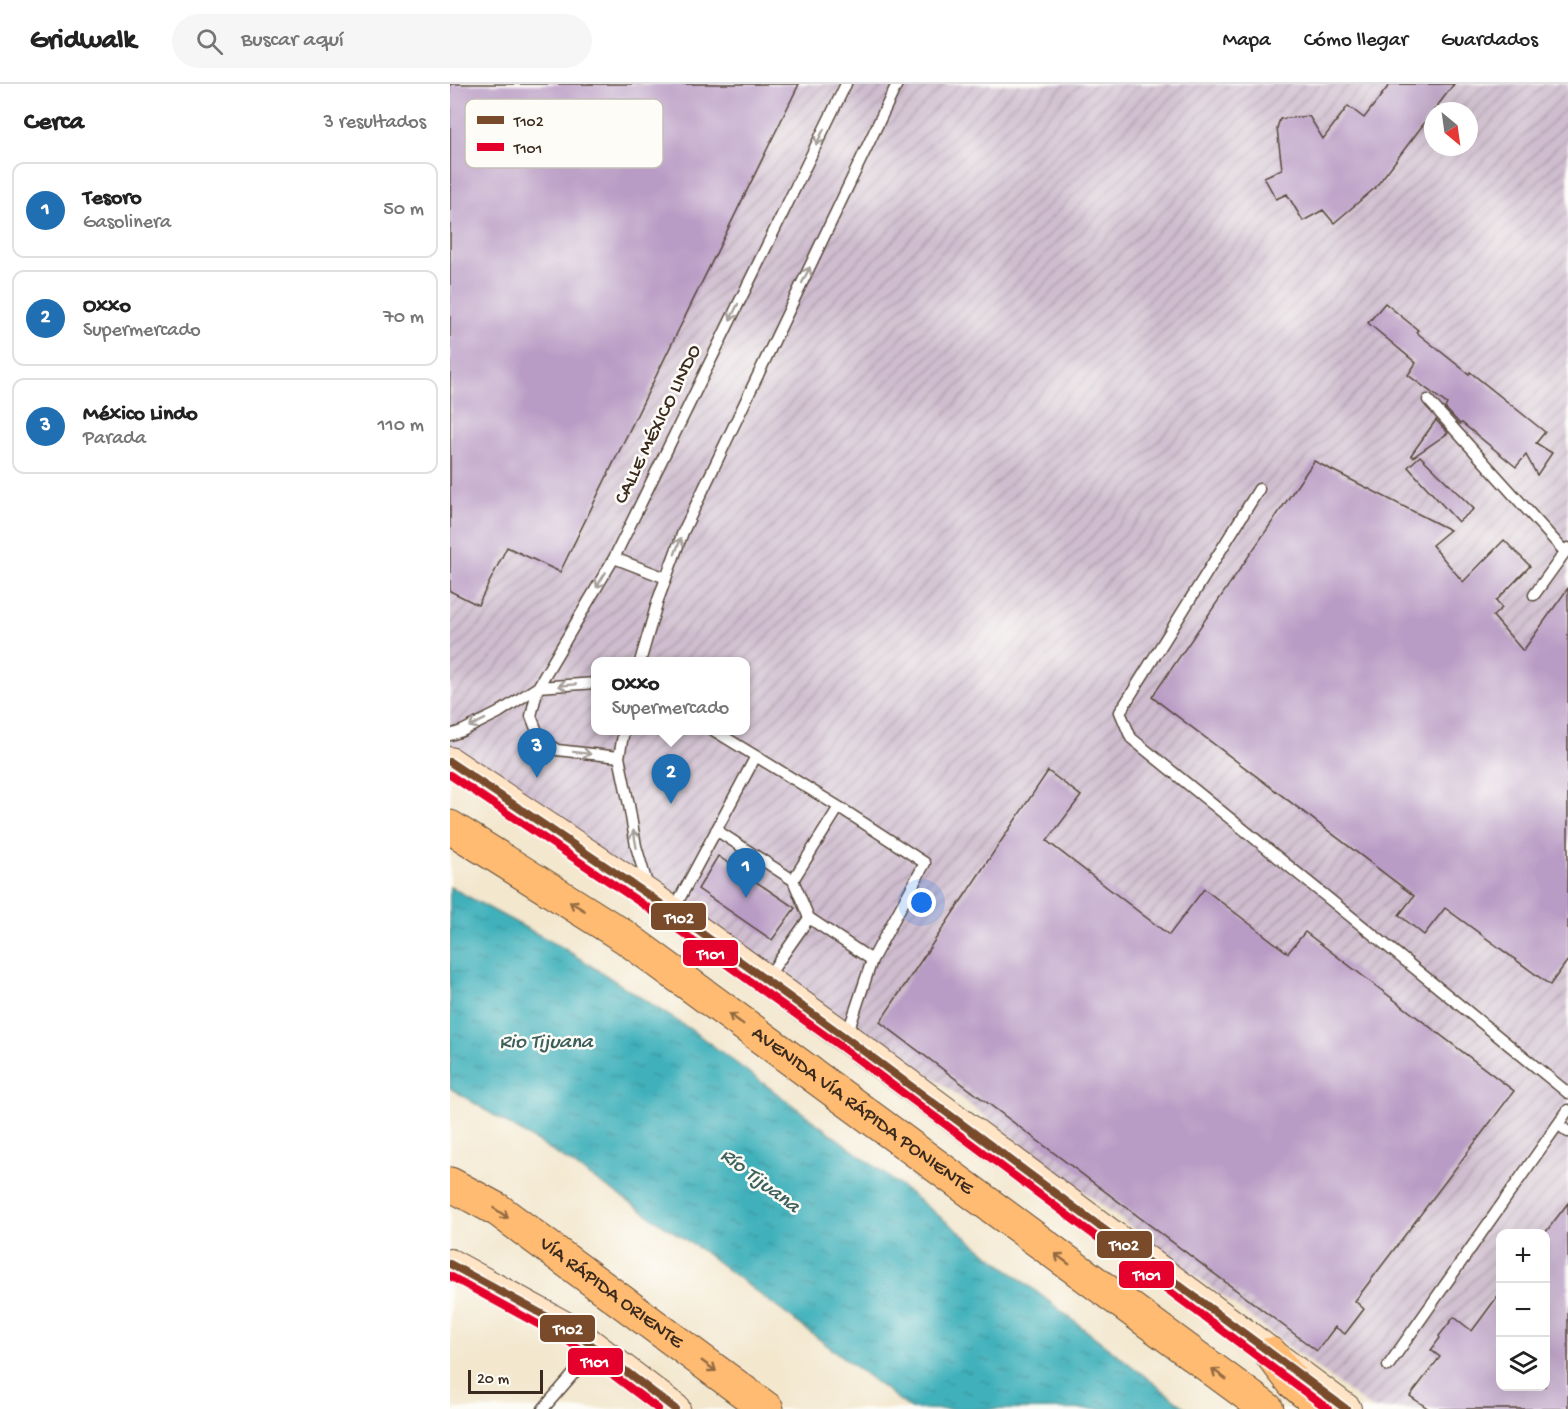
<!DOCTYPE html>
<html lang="es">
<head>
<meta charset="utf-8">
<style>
	:root { --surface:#fff; --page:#f6f6f6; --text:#222; --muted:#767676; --line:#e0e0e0; --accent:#1f6fb2 }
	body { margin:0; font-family:"Gochi Hand",sans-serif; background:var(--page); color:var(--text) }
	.controls { position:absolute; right:18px; bottom:18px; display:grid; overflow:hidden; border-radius:12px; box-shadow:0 6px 24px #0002 }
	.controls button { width:54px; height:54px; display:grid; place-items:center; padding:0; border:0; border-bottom:2px solid var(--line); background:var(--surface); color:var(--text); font:30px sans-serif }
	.compass { position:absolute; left:974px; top:18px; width:54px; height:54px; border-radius:50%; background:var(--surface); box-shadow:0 6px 24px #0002; rotate:151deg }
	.scale { position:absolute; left:18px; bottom:15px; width:75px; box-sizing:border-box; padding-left:6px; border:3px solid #3b2a1e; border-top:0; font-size:16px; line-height:21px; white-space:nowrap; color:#3b2a1e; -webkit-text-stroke:4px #fdfcf7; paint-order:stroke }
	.you { position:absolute; left:472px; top:819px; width:21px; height:21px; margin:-15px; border:4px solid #fff; border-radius:50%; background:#1a73e8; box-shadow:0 0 0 9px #1a73e833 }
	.badge { display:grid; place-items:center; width:39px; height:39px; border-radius:50%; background:var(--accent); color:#fff; font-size:20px; font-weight:700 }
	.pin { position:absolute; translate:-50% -50px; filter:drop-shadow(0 2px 3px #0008) }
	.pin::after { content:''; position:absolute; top:32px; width:21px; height:18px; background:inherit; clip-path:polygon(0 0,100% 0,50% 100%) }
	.popup { position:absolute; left:141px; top:573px; width:159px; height:78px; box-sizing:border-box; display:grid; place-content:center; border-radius:12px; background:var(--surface); filter:drop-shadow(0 2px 4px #0005); font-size:20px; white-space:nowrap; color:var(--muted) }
	.popup b { font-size:22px; color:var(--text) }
	.popup::after { content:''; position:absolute; left:50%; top:100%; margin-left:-12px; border:12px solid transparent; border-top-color:var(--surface) }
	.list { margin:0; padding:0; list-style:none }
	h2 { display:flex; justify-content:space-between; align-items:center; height:78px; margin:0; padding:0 24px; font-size:26px }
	h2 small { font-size:20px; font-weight:400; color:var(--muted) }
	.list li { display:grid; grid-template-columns:39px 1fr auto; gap:18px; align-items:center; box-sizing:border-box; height:96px; margin:0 12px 12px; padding:0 12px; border:2px solid var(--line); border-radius:12px }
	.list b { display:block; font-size:22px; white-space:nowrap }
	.list p { margin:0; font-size:20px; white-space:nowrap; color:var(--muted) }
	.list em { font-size:20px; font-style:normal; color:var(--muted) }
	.icon { flex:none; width:33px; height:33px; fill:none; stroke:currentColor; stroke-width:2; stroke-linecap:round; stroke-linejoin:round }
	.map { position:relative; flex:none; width:1118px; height:1325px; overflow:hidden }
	header { display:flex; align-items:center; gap:36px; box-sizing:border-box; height:84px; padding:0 30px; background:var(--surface); border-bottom:2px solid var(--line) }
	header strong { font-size:28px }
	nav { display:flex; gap:33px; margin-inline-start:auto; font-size:21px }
	.search { width:420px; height:54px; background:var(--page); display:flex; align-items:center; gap:15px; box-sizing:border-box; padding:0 21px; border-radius:33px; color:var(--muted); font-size:22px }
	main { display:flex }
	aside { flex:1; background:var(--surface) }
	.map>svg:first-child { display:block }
</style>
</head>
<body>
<header>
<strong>Gridwalk</strong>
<div class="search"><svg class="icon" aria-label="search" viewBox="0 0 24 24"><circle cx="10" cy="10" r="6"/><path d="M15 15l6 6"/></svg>Buscar aquí</div>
<nav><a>Mapa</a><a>Cómo llegar</a><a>Guardados</a></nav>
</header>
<main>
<aside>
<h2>Cerca<small>3 resultados</small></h2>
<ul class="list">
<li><span class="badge">1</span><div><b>Tesoro</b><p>Gasolinera</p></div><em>50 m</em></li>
<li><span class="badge">2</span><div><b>Oxxo</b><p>Supermercado</p></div><em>70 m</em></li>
<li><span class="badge">3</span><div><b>México Lindo</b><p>Parada</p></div><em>110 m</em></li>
</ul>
</aside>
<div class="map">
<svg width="1118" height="1325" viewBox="0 0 1118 1325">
	<defs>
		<pattern id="industrial-furrows" width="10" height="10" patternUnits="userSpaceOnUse" patternTransform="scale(1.5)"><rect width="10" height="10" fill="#cfbdcf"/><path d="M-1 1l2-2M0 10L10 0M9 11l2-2" fill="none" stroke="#a99aa7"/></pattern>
		<pattern id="water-ripples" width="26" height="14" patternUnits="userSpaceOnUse" patternTransform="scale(1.5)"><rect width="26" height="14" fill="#41b1bb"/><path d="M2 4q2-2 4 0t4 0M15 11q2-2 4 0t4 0" fill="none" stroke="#389097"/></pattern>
	</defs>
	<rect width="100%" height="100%" fill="#fdfcf7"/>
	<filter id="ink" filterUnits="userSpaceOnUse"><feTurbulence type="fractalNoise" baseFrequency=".0167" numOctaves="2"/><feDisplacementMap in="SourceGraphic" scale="12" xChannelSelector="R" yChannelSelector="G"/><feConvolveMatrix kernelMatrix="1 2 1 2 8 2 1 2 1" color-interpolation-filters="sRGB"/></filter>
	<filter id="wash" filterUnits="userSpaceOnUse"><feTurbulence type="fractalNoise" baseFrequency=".008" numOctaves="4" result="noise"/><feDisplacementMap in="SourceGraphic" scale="24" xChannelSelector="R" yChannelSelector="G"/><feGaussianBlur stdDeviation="1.35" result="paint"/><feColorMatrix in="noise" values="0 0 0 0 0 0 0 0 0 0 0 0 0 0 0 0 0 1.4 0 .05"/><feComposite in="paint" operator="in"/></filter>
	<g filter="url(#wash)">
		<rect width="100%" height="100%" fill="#f3e7ce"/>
		<path fill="url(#industrial-furrows)" fill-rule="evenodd" d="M 0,0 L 1118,0 L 1118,1325 L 922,1325 L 487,996 L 0,673 ZM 983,27 L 1019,27 L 1019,63 L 983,63 ZM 146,578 L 296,578 L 296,646 L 146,646 ZM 1050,1150 L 1096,1150 L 1096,1302 L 1050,1302 Z"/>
		<path fill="url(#water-ripples)" stroke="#3e6e6c" stroke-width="1.5" d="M 0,803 L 113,864 L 243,947 L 444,1097 L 737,1325 L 461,1325 L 257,1170 L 110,1072 L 0,1004 Z"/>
		<g id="blocks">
			<path fill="#b99cc5" d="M 0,0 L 349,0 L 110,488 L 57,463 L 28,521 L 0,507 Z
				M 940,0 L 1004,0 L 925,104 L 884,139 L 873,126 L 853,137 L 837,110 L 826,115 L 814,93 L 832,85 L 827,44 L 830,35 L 859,32 L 873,55 L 898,22 L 914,34 Z
				M 935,219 L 968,246 L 966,248 L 1019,290 L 1020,288 L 1095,348 L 1086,359 L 1102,369 L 1087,391 L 1076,371 L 1066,383 L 1012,339 L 1010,340 L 995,324 L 997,320 L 958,291 L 966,279 L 918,239 Z
				M 986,336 L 998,349 L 963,373 L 961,371 Z
				M 970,372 L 1024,425 L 1008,438 L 958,383 Z
				M 864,377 L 1000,446 L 982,461 L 1013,498 L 1054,456 L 1080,482 L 1046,517 L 1052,524 L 1043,532 L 1073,567 L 1118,504 L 1118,876 L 1100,901 L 995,824 L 974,851 L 949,831 L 964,812 L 702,613 Z
				M 598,687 L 631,712 L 597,757 L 719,851 L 754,805 L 838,869 L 855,848 L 1064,1007 L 905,1217 L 914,1225 L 895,1250 L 885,1243 L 867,1267 L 430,938 Z
				M 268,772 L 345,824 L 322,856 L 248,805 Z
				M 1118,1119 L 1118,1325 L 979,1325 L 960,1312 L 990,1273 L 981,1266 L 990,1254 L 989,1252 L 1004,1233 L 1022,1247 L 1050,1209 L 1050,1302 L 1095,1302 L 1095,1149 Z"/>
		</g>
	</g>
	<g filter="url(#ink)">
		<use href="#blocks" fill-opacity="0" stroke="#574638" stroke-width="1.5"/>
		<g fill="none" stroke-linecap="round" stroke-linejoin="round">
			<defs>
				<path id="lane" d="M 978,316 L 1115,468
					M 809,405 L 670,628 L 681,654 L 1118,1009
					M 164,474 L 216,494
					M 1084,511 L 1118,464
					M 190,578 L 208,516 L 233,448 L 447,0
					M 146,599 L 88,603 L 81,632 L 90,655 L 107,666 L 169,673
					M 174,646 L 169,673 L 179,721 L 186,762 L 198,803
					M 263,646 L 389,723 L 475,779 L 422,876 L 397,951
					M 0,651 L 12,647 L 48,629 L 88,603 L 164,474 L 396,0
					M 266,746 L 343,796 L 359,834
					M 343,796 L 389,723
					M 223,827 L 306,672
					M 317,894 L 359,834 L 422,876
					M 1108,1040 L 1118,1048
					M 938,1282 L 1118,1026
					M 93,1325 L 145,1265"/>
				<path id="secondary" d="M 0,678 L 200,812 L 396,954 L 896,1325
					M 0,1180 L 123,1247 L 225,1325"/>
				<g id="highway">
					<path id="s1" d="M 0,743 L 175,853 L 817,1325"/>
					<path id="s2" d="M 0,1100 L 48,1126 L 317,1325"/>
					<path d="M 821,1270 L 843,1298 L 875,1325"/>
				</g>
			</defs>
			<use href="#lane" stroke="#574638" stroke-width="13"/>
			<use href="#secondary" stroke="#574638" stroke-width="32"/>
			<use href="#highway" stroke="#574638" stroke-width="35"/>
			<use href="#lane" stroke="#fff" stroke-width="10"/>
			<use href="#secondary" stroke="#ffe4c6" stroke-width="30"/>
			<use href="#highway" stroke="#ffbb71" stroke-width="33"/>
			<defs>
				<path id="bus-1" d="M 0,678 L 200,812 L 396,954 L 896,1325
					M 0,1180 L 123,1247 L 225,1325"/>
				<path id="bus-2" d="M 0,691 L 194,821 L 390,962 L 878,1325
					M 0,1192 L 117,1256 L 208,1325"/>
			</defs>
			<use href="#bus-1" stroke="#fdfcf7" stroke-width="12"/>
			<use href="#bus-2" stroke="#fdfcf7" stroke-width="12"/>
			<use href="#bus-1" stroke="#7a4b2a" stroke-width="8"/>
			<use href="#bus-2" stroke="#e4002b" stroke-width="8"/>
		</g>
		<defs><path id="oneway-shaft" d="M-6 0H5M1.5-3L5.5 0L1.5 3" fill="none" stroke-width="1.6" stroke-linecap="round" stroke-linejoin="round" transform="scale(1.5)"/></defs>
		<g stroke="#a79f9a">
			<use href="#oneway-shaft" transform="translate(370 53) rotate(116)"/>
			<use href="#oneway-shaft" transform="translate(356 191) rotate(-64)"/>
			<use href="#oneway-shaft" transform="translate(284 228) rotate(116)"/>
			<use href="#oneway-shaft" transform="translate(228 462) rotate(-69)"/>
			<use href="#oneway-shaft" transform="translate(151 496) rotate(121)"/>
			<use href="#oneway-shaft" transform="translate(117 601) rotate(176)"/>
			<use href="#oneway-shaft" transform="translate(27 639) rotate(154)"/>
			<use href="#oneway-shaft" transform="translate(132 669) rotate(7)"/>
			<use href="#oneway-shaft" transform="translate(185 755) rotate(-100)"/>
		</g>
		<g stroke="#936b43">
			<use href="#oneway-shaft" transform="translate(127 822) rotate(-148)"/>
			<use href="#oneway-shaft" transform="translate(286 935) rotate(-144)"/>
			<use href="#oneway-shaft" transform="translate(51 1129) rotate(34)"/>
			<use href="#oneway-shaft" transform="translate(612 1175) rotate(-144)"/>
			<use href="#oneway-shaft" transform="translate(259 1282) rotate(36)"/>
			<use href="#oneway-shaft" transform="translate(769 1290) rotate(-144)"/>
		</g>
	</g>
	<g text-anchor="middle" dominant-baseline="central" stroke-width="5" stroke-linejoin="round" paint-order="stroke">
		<g font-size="20" fill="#3b2a1e" stroke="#fdfcf7">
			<text transform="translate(209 341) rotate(-64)">CALLE MÉXICO LINDO</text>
			<text stroke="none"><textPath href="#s1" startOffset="501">AVENIDA VÍA RÁPIDA PONIENTE</textPath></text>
			<text stroke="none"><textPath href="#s2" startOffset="195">VÍA RÁPIDA ORIENTE</textPath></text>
		</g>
		<g font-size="21" font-style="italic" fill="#3d605d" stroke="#fdfcf7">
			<text x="96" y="959">Rio Tijuana</text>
			<text transform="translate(309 1098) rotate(37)">Río Tijuana</text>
		</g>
	</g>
	<rect x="15" y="15" width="198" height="69" rx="9" fill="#fdfcf7" stroke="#c3bdb6" stroke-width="1.5"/>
	<rect x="27" y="32" width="27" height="8" fill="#7a4b2a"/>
	<rect x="27" y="59" width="27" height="8" fill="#e4002b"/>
	<g font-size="16" fill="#3b2a1e">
		<text x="64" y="42">T102</text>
		<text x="64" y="69">T101</text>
	</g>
	<g stroke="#fdfcf7" stroke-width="2">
		<rect x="200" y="818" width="57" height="29" rx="6" fill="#7a4b2a"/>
		<rect x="232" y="855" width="57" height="28" rx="6" fill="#e4002b"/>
		<rect x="646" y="1146" width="57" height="29" rx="6" fill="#7a4b2a"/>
		<rect x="668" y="1176" width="57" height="29" rx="6" fill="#e4002b"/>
		<rect x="89" y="1230" width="57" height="29" rx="6" fill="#7a4b2a"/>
		<rect x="117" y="1263" width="57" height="29" rx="6" fill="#e4002b"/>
	</g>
	<g font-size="16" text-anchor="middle" font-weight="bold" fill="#fff">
		<text x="229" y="839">T102</text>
		<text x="261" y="875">T101</text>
		<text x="674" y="1166">T102</text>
		<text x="697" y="1196">T101</text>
		<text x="118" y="1250">T102</text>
		<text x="145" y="1283">T101</text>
	</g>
</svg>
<div class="controls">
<button>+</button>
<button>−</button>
<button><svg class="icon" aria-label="layers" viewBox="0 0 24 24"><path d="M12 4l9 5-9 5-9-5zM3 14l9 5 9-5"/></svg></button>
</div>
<svg class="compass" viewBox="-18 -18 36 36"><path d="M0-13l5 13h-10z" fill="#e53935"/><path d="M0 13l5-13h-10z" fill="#767676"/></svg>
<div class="scale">20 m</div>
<div class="you"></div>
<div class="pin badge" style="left:296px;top:814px">1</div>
<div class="pin badge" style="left:221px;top:720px">2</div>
<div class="popup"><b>Oxxo</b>Supermercado</div>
<div class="pin badge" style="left:87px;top:694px">3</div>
</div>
</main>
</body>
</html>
